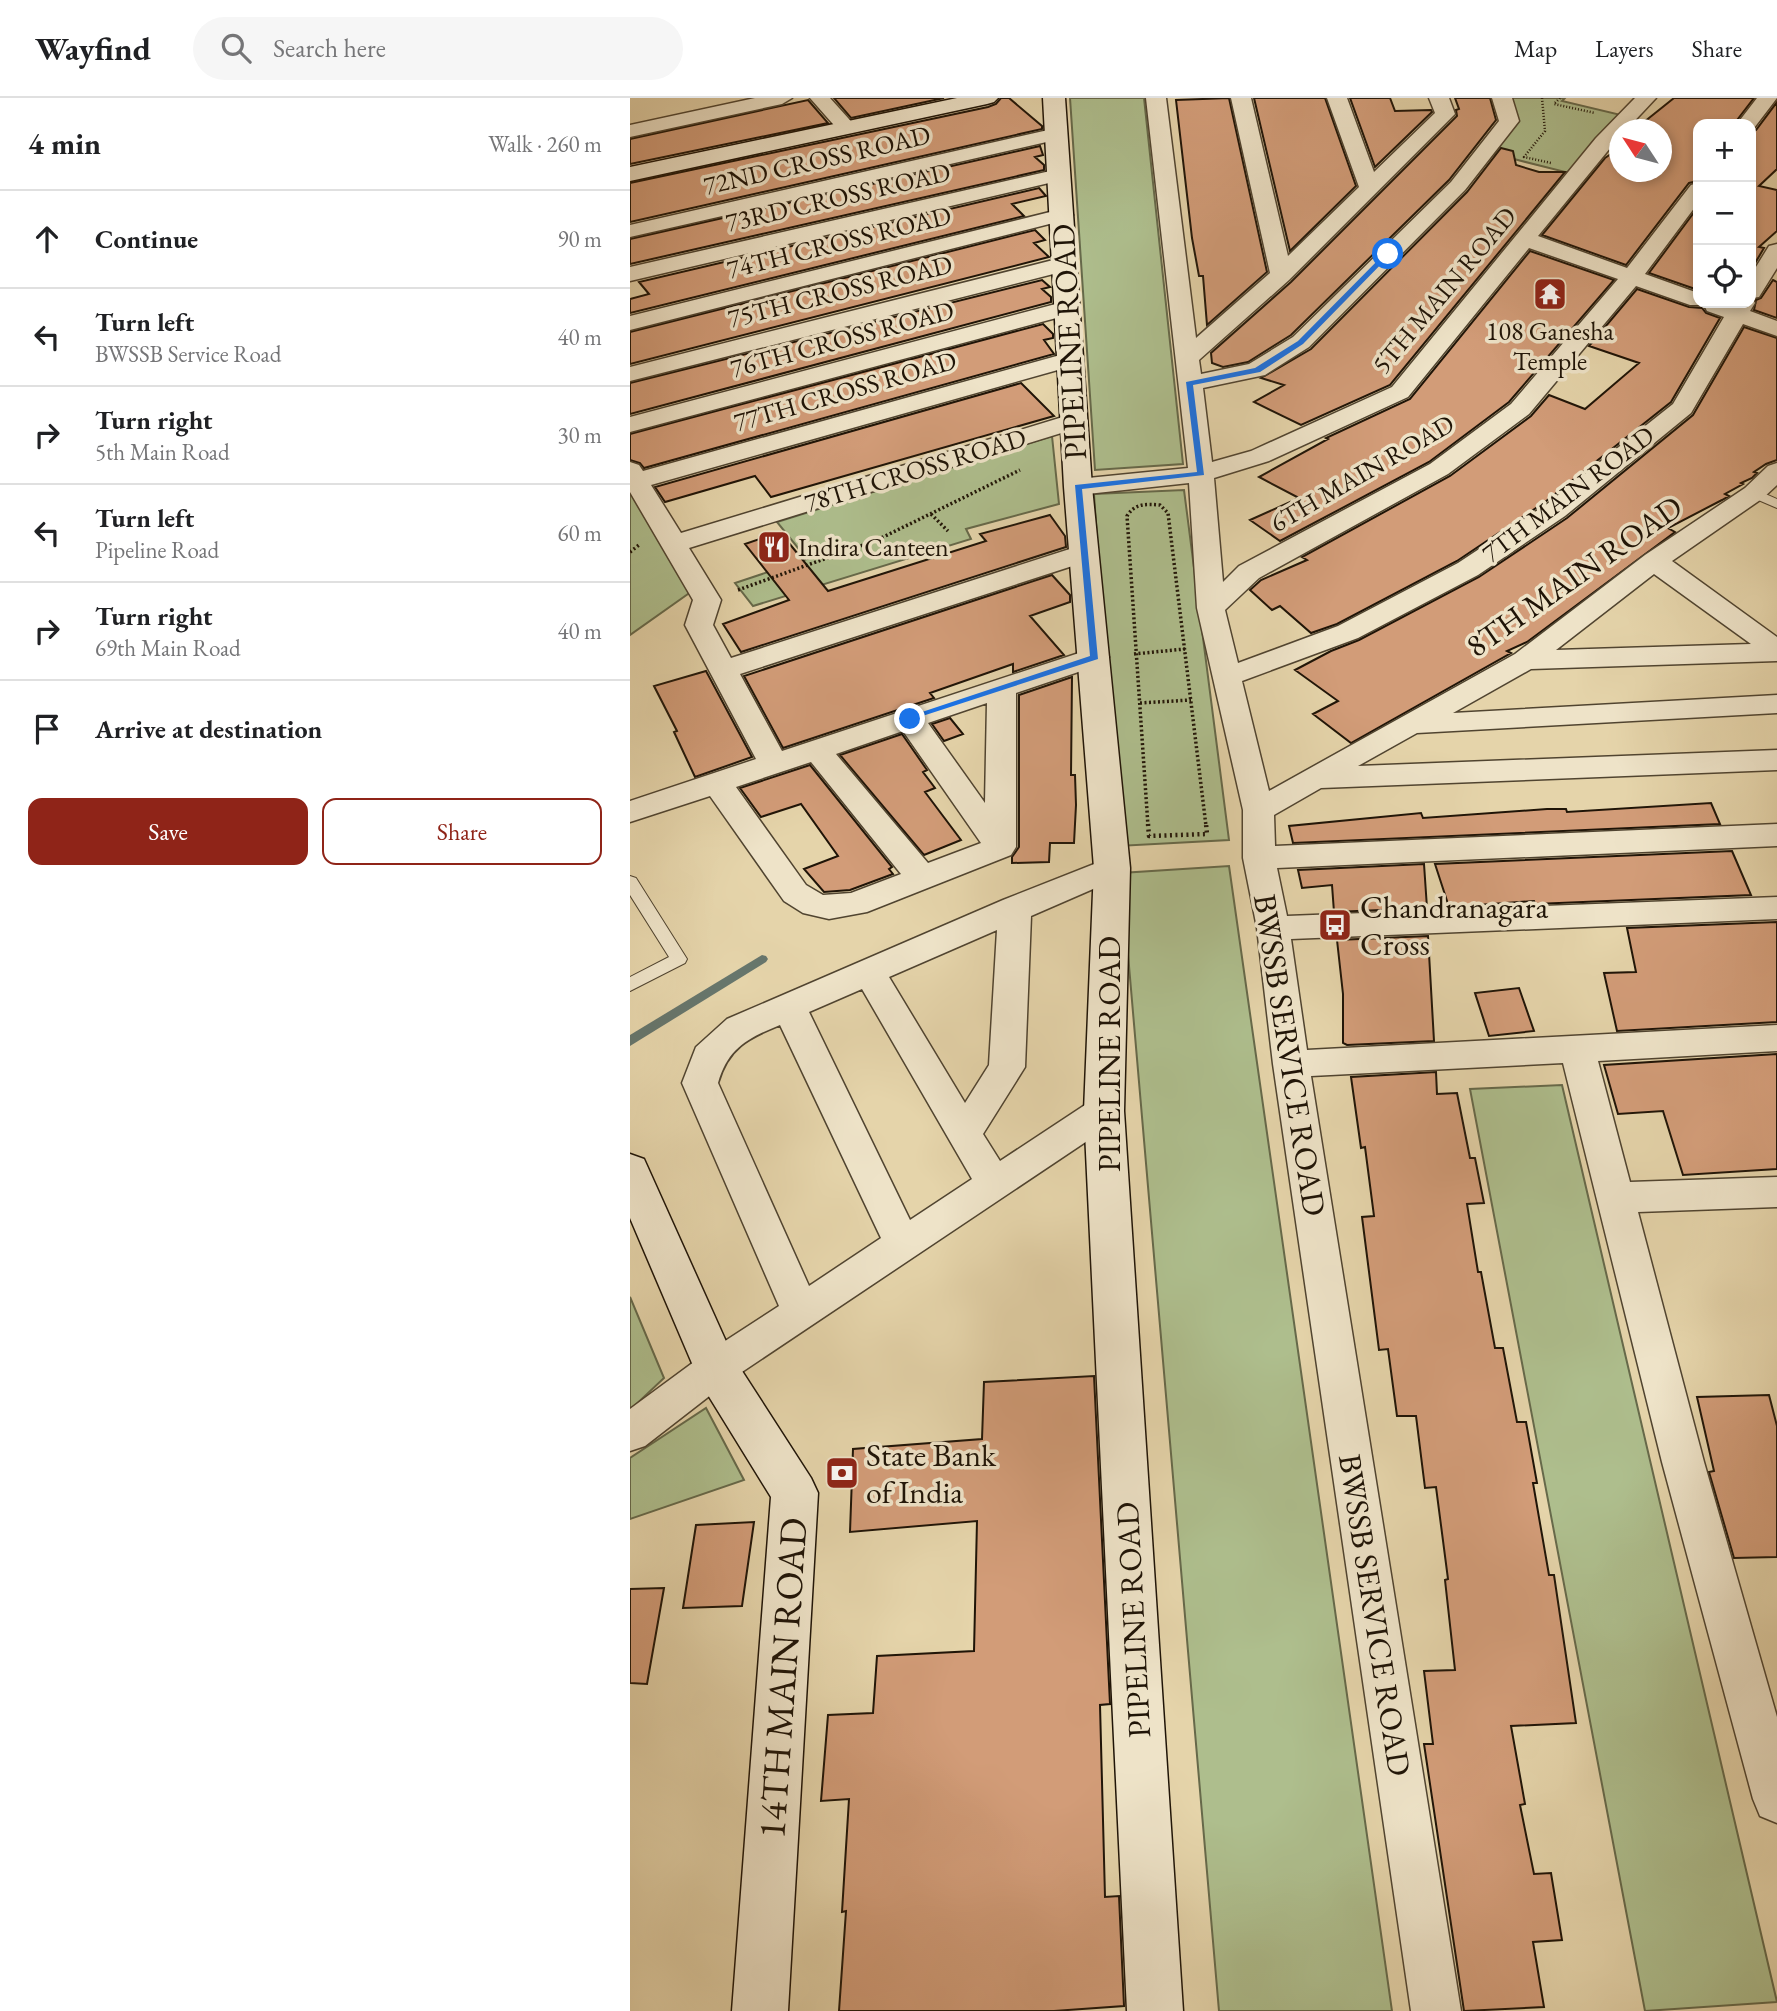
<!DOCTYPE html>
<html lang="en">
<head>
<meta charset="utf-8">
<style>
	:root { --surface:#fff; --page:#f6f6f6; --text:#202124; --muted:#757577; --line:#e0e0e0; --accent:#8f2418 }
	body { margin:0; font-family:"EB Garamond",serif; background:var(--page); color:var(--text) }
	.controls { position:absolute; right:21px; top:21px; display:grid; overflow:hidden; border-radius:14px; box-shadow:0 4px 10px #0003 }
	.controls button { width:63px; height:63px; display:grid; place-items:center; padding:0; border:0; border-bottom:2px solid var(--line); background:var(--surface); color:var(--text); font:35px sans-serif }
	.compass { position:absolute; left:979px; top:21px; width:63px; height:63px; border-radius:50%; background:var(--surface); box-shadow:0 4px 10px #0003; rotate:306deg }
	.stop { position:absolute; width:21px; height:21px; margin:-16px; border:5px solid #1a73e8; border-radius:50%; background:#fff }
	.stop.end { background:#1a73e8; border-color:#fff; box-shadow:0 2px 7px #0008 }
	.list { margin:0; padding:0; list-style:none }
	h2 { display:flex; justify-content:space-between; align-items:center; height:91px; margin:0; padding:0 28px; font-size:30px }
	h2 small { font-size:23px; font-weight:400; color:var(--muted) }
	.list li { display:grid; grid-template-columns:46px 1fr auto; gap:21px; align-items:center; box-sizing:border-box; height:98px; padding:0 28px; border-top:2px solid var(--line) }
	.list b { display:block; font-size:26px; white-space:nowrap }
	.list p { margin:0; font-size:23px; white-space:nowrap; color:var(--muted) }
	.list em { font-size:23px; font-style:normal; color:var(--muted) }
	.actions { display:flex; gap:14px; padding:21px 28px }
	.actions a { flex:1; padding:16px 0; border:2px solid var(--accent); border-radius:14px; text-align:center; font-size:24px; color:var(--accent) }
	.actions .main { background:var(--accent); color:#fff }
	.icon { flex:none; width:38px; height:38px; fill:none; stroke:currentColor; stroke-width:2; stroke-linecap:round; stroke-linejoin:round }
	.map { position:relative; flex:none; width:1147px; height:1913px; overflow:hidden }
	header { display:flex; align-items:center; gap:42px; box-sizing:border-box; height:98px; padding:0 35px; background:var(--surface); border-bottom:2px solid var(--line) }
	header strong { font-size:33px }
	nav { display:flex; gap:38px; margin-inline-start:auto; font-size:24px }
	.search { width:490px; height:63px; background:var(--page); display:flex; align-items:center; gap:18px; box-sizing:border-box; padding:0 24px; border-radius:38px; color:var(--muted); font-size:26px }
	main { display:flex }
	aside { flex:1; background:var(--surface) }
	.map>svg:first-child { display:block }
</style>
</head>
<body>
<header>
<strong>Wayfind</strong>
<div class="search"><svg class="icon" aria-label="search" viewBox="0 0 24 24"><circle cx="10" cy="10" r="6"/><path d="M15 15l6 6"/></svg>Search here</div>
<nav><a>Map</a><a>Layers</a><a>Share</a></nav>
</header>
<main>
<aside>
<h2>4 min<small>Walk · 260 m</small></h2>
<ul class="list">
<li><svg class="icon" aria-label="ahead" viewBox="0 0 24 24"><path d="M12 20V5M6 11l6-6 6 6"/></svg><div><b>Continue</b></div><em>90 m</em></li>
<li><svg class="icon" aria-label="left" viewBox="0 0 24 24"><path d="M17 20v-9H6M10 6l-5 5 5 5"/></svg><div><b>Turn left</b><p>BWSSB Service Road</p></div><em>40 m</em></li>
<li><svg class="icon" aria-label="right" viewBox="0 0 24 24"><path d="M7 20v-9h11M14 6l5 5-5 5"/></svg><div><b>Turn right</b><p>5th Main Road</p></div><em>30 m</em></li>
<li><svg class="icon" aria-label="left" viewBox="0 0 24 24"><path d="M17 20v-9H6M10 6l-5 5 5 5"/></svg><div><b>Turn left</b><p>Pipeline Road</p></div><em>60 m</em></li>
<li><svg class="icon" aria-label="right" viewBox="0 0 24 24"><path d="M7 20v-9h11M14 6l5 5-5 5"/></svg><div><b>Turn right</b><p>69th Main Road</p></div><em>40 m</em></li>
<li><svg class="icon" aria-label="arrive" viewBox="0 0 24 24"><path d="M6 21V4h12l-3 4 3 4H6"/></svg><div><b>Arrive at destination</b></div></li>
</ul>
<div class="actions"><a class="main">Save</a><a>Share</a></div>
</aside>
<div class="map">
<svg width="1147" height="1913" viewBox="0 0 1147 1913">
	<rect width="100%" height="100%" fill="#e5d4aa"/>
	<filter id="stains"><feTurbulence type="fractalNoise" baseFrequency=".00286" numOctaves="4"/><feColorMatrix values="0 0 0 0 .2 0 0 0 0 .09 0 0 0 0 .02 0 0 0 .5 -.17"/></filter>
	<radialGradient id="worn" r=".72"><stop offset=".6" stop-color="#630" stop-opacity="0"/><stop offset="1" stop-color="#630" stop-opacity=".3"/></radialGradient>
	<path fill="#aebe8d" stroke="#66694a" stroke-width="2" d="M 440,0 L 514,0 L 553,366 L 465,372 Z
		M 878,0 L 935,0 L 932,3 L 991,17 L 939,75 L 864,56 L 885,24 Z
		M 422,338 L 429,406 L 336,431 L 341,441 L 123,508 L 105,485 L 177,461 L 147,424 Z
		M 0,384 L 65,491 L 0,537 Z
		M 554,392 L 599,742 L 488,748 L 464,396 Z
		M 599,768 L 762,1913 L 589,1913 L 491,775 Z
		M 932,987 L 1147,1904 L 1015,1913 L 840,991 Z
		M 0,1199 L 34,1280 L 0,1312 Z
		M 76,1310 L 114,1382 L 0,1421 L 0,1360 Z"/>
	<g fill="none" stroke-linecap="round" stroke-linejoin="round">
		<path fill="#67766c" fill-rule="evenodd" d="M 132,857 L 136,858 L 138,861 L 136,864 L 0,948 L 0,937 Z"/>
	</g>
	<path fill="#d29c78" stroke="#1f1407" stroke-width="2" d="M 204,0 L 314,0 L 221,20 Z
		M 371,0 L 379,0 L 412,28 L 412,31 L 0,124 L 0,85 L 358,9 L 366,6 Z
		M 599,0 L 637,174 L 577,227 L 573,178 L 569,178 L 562,140 L 546,2 Z
		M 624,0 L 695,0 L 726,88 L 660,153 Z
		M 720,0 L 760,0 L 765,13 L 801,12 L 802,14 L 745,69 Z
		M 825,0 L 860,0 L 866,22 L 819,82 L 661,237 L 618,264 L 593,269 L 582,265 L 581,255 L 661,184 L 827,18 L 826,12 L 829,11 Z
		M 1044,0 L 1124,0 L 1104,26 L 1068,26 L 1068,83 L 1059,85 L 996,167 L 912,137 L 975,60 L 990,50 L 990,74 L 1032,74 L 1032,32 L 1014,32 L 1016,30 L 1009,28 Z
		M 178,2 L 198,25 L 0,66 L 0,41 Z
		M 1147,4 L 1147,71 L 1129,88 L 1147,92 L 1147,133 L 1129,149 L 1134,150 L 1121,172 L 1121,33 L 1126,32 Z
		M 410,48 L 413,57 L 405,59 L 414,67 L 414,72 L 0,166 L 0,141 Z
		M 871,50 L 883,53 L 886,67 L 909,74 L 935,74 L 760,287 L 671,327 L 624,304 L 654,287 L 631,280 L 681,251 L 837,94 Z
		M 409,90 L 416,98 L 382,106 L 394,118 L 0,215 L 0,201 L 19,196 L 9,184 Z
		M 1068,109 L 1068,192 L 1019,175 Z
		M 405,132 L 415,142 L 404,145 L 419,159 L 0,266 L 0,234 Z
		M 900,153 L 984,182 L 879,304 L 799,364 L 650,443 L 620,422 L 669,400 L 629,379 L 698,341 L 696,340 L 780,301 Z
		M 412,182 L 420,189 L 412,191 L 421,199 L 421,204 L 0,316 L 0,285 Z
		M 1143,182 L 1147,184 L 1147,220 L 1124,212 L 1126,202 L 1131,200 Z
		M 1007,191 L 1059,209 L 1072,210 L 1076,215 L 1090,220 L 1041,304 L 915,404 L 827,463 L 707,526 L 681,535 L 650,508 L 642,512 L 620,492 L 631,482 L 677,462 L 672,459 L 820,378 L 901,318 L 919,297 L 955,311 L 1009,265 L 959,248 Z
		M 413,226 L 423,236 L 423,240 L 414,242 L 424,256 L 14,370 L 10,365 L 0,362 L 0,336 Z
		M 1114,229 L 1147,240 L 1147,362 L 1136,366 L 1124,374 L 1127,375 L 1122,380 L 1111,385 L 1113,386 L 1095,396 L 1099,398 L 1092,402 L 1038,430 L 1045,434 L 897,544 L 877,553 L 881,555 L 721,645 L 683,616 L 708,603 L 665,572 L 701,553 L 729,542 L 849,479 L 937,420 L 1063,317 Z
		M 391,285 L 424,318 L 141,399 L 125,378 L 35,404 L 25,389 Z
		M 420,417 L 435,438 L 436,449 L 111,554 L 93,526 L 159,502 L 115,446 L 150,434 L 198,493 L 356,443 L 350,436 Z
		M 422,477 L 440,497 L 440,504 L 400,518 L 434,557 L 383,574 L 383,566 L 300,595 L 304,600 L 153,650 L 114,578 Z
		M 76,573 L 122,659 L 65,679 L 44,634 L 47,633 L 24,588 Z
		M 442,579 L 441,677 L 445,677 L 446,707 L 444,745 L 420,745 L 419,764 L 382,765 L 382,759 L 389,749 L 389,597 Z
		M 320,620 L 333,636 L 314,643 L 302,626 Z
		M 272,636 L 297,672 L 293,674 L 305,690 L 295,694 L 331,742 L 294,757 L 210,657 Z
		M 180,667 L 262,769 L 259,771 L 263,776 L 220,792 L 194,794 L 174,771 L 208,758 L 171,706 L 131,719 L 110,690 Z
		M 1081,705 L 1090,726 L 663,745 L 659,728 L 791,715 L 793,720 L 917,711 L 936,711 L 937,714 Z
		M 1102,753 L 1121,797 L 905,806 L 904,803 L 819,809 L 805,766 Z
		M 794,766 L 797,810 L 704,814 L 702,787 L 672,790 L 668,772 Z
		M 1147,824 L 1147,924 L 987,933 L 974,875 L 1006,874 L 997,830 Z
		M 798,838 L 804,943 L 717,947 L 713,945 L 713,896 L 707,842 Z
		M 889,890 L 904,933 L 859,938 L 845,895 Z
		M 1147,956 L 1147,1071 L 1053,1077 L 1033,1013 L 988,1016 L 974,967 Z
		M 806,974 L 807,996 L 827,995 L 840,1060 L 845,1060 L 854,1105 L 837,1106 L 848,1174 L 851,1174 L 865,1250 L 873,1250 L 887,1324 L 896,1324 L 907,1385 L 903,1385 L 919,1477 L 924,1477 L 946,1625 L 881,1628 L 895,1706 L 890,1707 L 904,1776 L 921,1775 L 932,1842 L 903,1844 L 914,1909 L 834,1913 L 794,1646 L 803,1646 L 794,1573 L 825,1572 L 815,1482 L 818,1481 L 806,1389 L 795,1390 L 786,1318 L 767,1318 L 758,1251 L 749,1252 L 732,1119 L 744,1118 L 735,1049 L 731,1050 L 721,979 Z
		M 464,1278 L 480,1606 L 470,1607 L 475,1799 L 489,1798 L 494,1908 L 424,1913 L 209,1913 L 216,1813 L 212,1814 L 219,1701 L 191,1703 L 198,1617 L 243,1615 L 247,1558 L 344,1553 L 347,1423 L 220,1434 L 223,1351 L 352,1341 L 354,1284 Z
		M 1139,1297 L 1147,1328 L 1147,1459 L 1104,1460 L 1079,1374 L 1084,1373 L 1067,1299 Z
		M 124,1424 L 112,1508 L 53,1510 L 66,1427 Z
		M 34,1490 L 17,1586 L 0,1585 L 0,1491 Z"/>
	<g fill="none" stroke-linecap="round" stroke-linejoin="round">
		<defs>
			<path id="lane" d="M 1124,391 L 1147,401 L 1147,410 L 1119,398 L 1118,395 Z
				M 0,778 L 6,780 L 57,861 L 55,865 L 0,893 L 0,879 L 39,859 L 0,797 Z"/>
			<path id="street" d="M 125,0 L 162,0 L 152,6 L 0,39 L 0,27 Z
				M 180,0 L 200,0 L 227,30 L 224,34 L 210,34 Z
				M 516,0 L 536,0 L 566,240 L 640,175 L 601,0 L 621,0 L 658,158 L 729,89 L 697,0 L 717,0 L 744,74 L 805,15 L 799,0 L 819,0 L 825,16 L 659,182 L 569,262 L 571,276 L 619,266 L 663,239 L 821,84 L 869,23 L 862,0 L 882,0 L 889,23 L 835,92 L 679,249 L 635,277 L 573,290 L 582,364 L 621,353 L 762,289 L 966,40 L 1005,0 L 1026,0 L 996,32 L 990,32 L 990,38 L 908,138 L 997,170 L 1061,87 L 1068,85 L 1068,105 L 1015,176 L 1068,195 L 1068,205 L 1121,205 L 1121,177 L 1139,148 L 1147,146 L 1147,170 L 1129,199 L 1122,200 L 1125,205 L 1120,213 L 1147,223 L 1147,238 L 1113,226 L 1061,315 L 935,418 L 848,477 L 728,540 L 612,583 L 639,693 L 885,556 L 1015,457 L 1115,390 L 1138,368 L 1147,365 L 1147,387 L 1133,400 L 1042,463 L 1147,539 L 1147,563 L 901,571 L 823,615 L 1147,597 L 1147,615 L 787,635 L 728,668 L 1147,652 L 1147,672 L 691,690 L 644,717 L 645,748 L 1147,726 L 1147,748 L 647,770 L 657,818 L 1147,799 L 1147,821 L 661,841 L 677,952 L 1147,927 L 1147,953 L 968,963 L 1000,1084 L 1147,1079 L 1147,1109 L 1008,1114 L 1074,1364 L 1147,1619 L 1147,1725 L 1130,1718 L 1123,1701 L 1032,1364 L 933,965 L 681,978 L 831,1913 L 781,1913 L 643,966 L 627,830 L 613,760 L 613,712 L 567,510 L 559,385 L 448,397 L 439,394 L 435,389 L 439,384 L 448,381 L 558,370 ZM 899,150 L 988,181 L 881,306 L 800,366 L 609,468 L 593,484 L 584,380 L 639,363 L 778,299 ZM 1006,188 L 1060,207 L 1074,207 L 1077,213 L 1094,219 L 1043,306 L 917,406 L 828,465 L 708,528 L 608,565 L 595,512 L 629,480 L 818,376 L 899,316 ZM 1024,476 L 1121,546 L 926,552 Z
				M 1127,0 L 1147,0 L 1124,30 L 1121,31 L 1121,26 L 1107,26 Z
				M 427,30 L 434,32 L 437,36 L 434,40 L 0,139 L 0,127 Z
				M 429,71 L 436,73 L 439,77 L 436,81 L 0,183 L 0,169 Z
				M 432,111 L 439,113 L 443,117 L 439,121 L 0,232 L 0,218 Z
				M 435,159 L 443,161 L 446,166 L 443,171 L 0,283 L 0,269 Z
				M 437,203 L 445,205 L 448,210 L 445,215 L 0,334 L 0,319 Z
				M 441,254 L 449,256 L 453,261 L 449,266 L 21,387 L 51,435 L 436,318 L 445,316 L 454,318 L 457,323 L 454,328 L 59,450 L 91,502 L 83,527 L 101,560 L 446,449 L 455,447 L 464,449 L 468,455 L 464,461 L 110,576 L 152,653 L 455,553 L 465,550 L 475,553 L 479,559 L 475,565 L 386,595 L 386,749 L 381,757 L 237,814 L 199,821 L 173,815 L 154,803 L 80,698 L 0,724 L 0,703 L 126,661 L 55,527 L 63,502 L 0,394 L 0,364 L 9,367 L 13,373 ZM 357,605 L 355,705 L 298,625 ZM 273,633 L 351,745 L 298,765 L 206,656 ZM 181,664 L 271,776 L 221,795 L 193,797 L 176,787 L 106,689 Z
				M 482,759 L 493,762 L 498,770 L 493,778 L 401,818 L 395,969 L 353,1036 L 370,1063 L 461,1003 L 474,999 L 487,1003 L 492,1013 L 487,1023 L 100,1282 L 15,1348 L 0,1353 L 0,1311 L 72,1258 L 149,1208 L 52,985 L 66,949 L 97,921 L 373,802 ZM 367,832 L 359,967 L 335,1005 L 259,879 ZM 232,891 L 342,1081 L 280,1122 L 179,914 ZM 150,927 L 251,1140 L 179,1188 L 88,985 C 98,950 118,940 150,927 Z"/>
			<path id="secondary" d="M 327,0 L 368,0 L 364,4 L 357,6 L 0,83 L 0,69 Z
				M 413,0 L 435,0 L 462,389 L 500,770 L 494,1013 L 553,1913 L 497,1913 L 454,1013 L 464,770 L 434,389 Z
				M 0,1056 L 14,1061 L 103,1259 L 181,1380 L 188,1395 L 158,1913 L 102,1913 L 141,1399 L 70,1284 L 0,1120 Z"/>
		</defs>
		<use href="#lane" stroke="#504430" stroke-width="2"/>
		<use href="#street" stroke="#504430" stroke-width="3"/>
		<use href="#secondary" stroke="#1f1407" stroke-width="3"/>
		<path stroke="#1f1407" stroke-width="2.5" stroke-dasharray="1 2" stroke-linecap="butt" d="M 912,0 L 915,33 L 894,59 L 921,65
			M 930,0 L 924,6 L 965,15"/>
		<path stroke="#1f1407" stroke-width="3.5" stroke-dasharray="2 2.5" stroke-linecap="butt" d="M 301,416 L 318,433
			M 0,454 L 9,447
			M 108,492 L 247,442 L 390,372
			M 504,556 L 555,551
			M 510,605 L 561,602
			M 518,728 L 497,418 C 505,405 516,406 530,407 L 538,415 L 576,728"/>
		<path stroke="#1f1407" stroke-width="4.5" stroke-dasharray="2 3.5" stroke-linecap="butt" d="M 518,726 L 519,738 L 577,736 L 576,726"/>
		<use href="#lane" fill="#eee3c8" fill-rule="evenodd"/>
		<use href="#street" fill="#eee3c8" fill-rule="evenodd"/>
		<use href="#secondary" fill="#eee3c8" fill-rule="evenodd"/>
	</g>
	<path fill="#1a73e8" d="M 755,155 L 761,156 L 673,246 L 630,274 L 563,287 L 574,377 L 452,391 L 468,561 L 277,623 L 277,619 L 460,558 L 445,387 L 567,374 L 556,284 L 625,270 L 668,243 Z"/>
	<defs>
		<symbol id="temple-square" viewBox="-11 -11 22 22"><rect x="-9" y="-9" width="18" height="18" rx="4" fill="#8f2418" stroke="#eee3c8"/><path d="M0-6L5-2H3V0L6.5 2.5H4V6H1.5V3h-3V6H-4V2.5H-6.5L-3 0V-2H-5Z" fill="#fff"/></symbol>
		<symbol id="restaurant-square" viewBox="-11 -11 22 22"><rect x="-9" y="-9" width="18" height="18" rx="4" fill="#8f2418" stroke="#eee3c8"/><path d="M-5-6h1v4h1v-4h1v4h1v-4h1v5L-1.5 .5V6h-2V.5L-5-1ZM5-6V6H3V1.5H1.5Q1.5-4 5-6Z" fill="#fff"/></symbol>
		<symbol id="bus-square" viewBox="-11 -11 22 22"><rect x="-9" y="-9" width="18" height="18" rx="4" fill="#8f2418" stroke="#eee3c8"/><path d="M-5-6H5V4H4V6H2V4H-2V6H-4V4H-5ZM-3.5-4V0h7V-4ZM-3.5 1.2v1.5H-2V1.2ZM2 1.2v1.5H3.5V1.2Z" fill="#fff"/></symbol>
		<symbol id="bank-square" viewBox="-11 -11 22 22"><rect x="-9" y="-9" width="18" height="18" rx="4" fill="#8f2418" stroke="#eee3c8"/><path d="M-6-4H6V4H-6ZM0-2.3a2.3 2.3 0 1 0 0 4.6a2.3 2.3 0 1 0 0-4.6Z" fill="#fff"/></symbol>
	</defs>
	<g fill-rule="evenodd">
		<use href="#temple-square" x="901" y="177" width="38" height="38"/>
		<use href="#restaurant-square" x="125" y="430" width="38" height="38"/>
		<use href="#bus-square" x="686" y="808" width="38" height="38"/>
		<use href="#bank-square" x="193" y="1356" width="38" height="38"/>
	</g>
	<g text-anchor="middle" dominant-baseline="central" stroke-width="7" stroke-linejoin="round" paint-order="stroke">
		<g font-size="26" fill="#1f1407" stroke="#eee3c8">
			<text transform="translate(187 62) rotate(-13)">72ND CROSS ROAD</text>
			<text transform="translate(208 99) rotate(-13)">73RD CROSS ROAD</text>
			<text transform="translate(209 144) rotate(-14)">74TH CROSS ROAD</text>
			<text transform="translate(814 192) rotate(-50)">5TH MAIN ROAD</text>
			<text transform="translate(210 193) rotate(-14)">75TH CROSS ROAD</text>
			<text transform="translate(212 241) rotate(-15)">76TH CROSS ROAD</text>
			<text transform="translate(215 293) rotate(-16)">77TH CROSS ROAD</text>
			<text transform="translate(285 372) rotate(-17)">78TH CROSS ROAD</text>
			<text transform="translate(732 375) rotate(-30)">6TH MAIN ROAD</text>
			<text transform="translate(938 396) rotate(-37)">7TH MAIN ROAD</text>
		</g>
		<g font-size="26" fill="#1f1407" stroke="#eee3c8">
			<text x="920" y="233">108 Ganesha<tspan x="920" dy="30">Temple</tspan></text>
			<text x="168" y="449" text-anchor="start">Indira Canteen</text>
		</g>
		<g font-size="32" fill="#1f1407" stroke="#eee3c8">
			<text transform="translate(439 244) rotate(-93)">PIPELINE ROAD</text>
			<text transform="translate(944 478) rotate(-35)">8TH MAIN ROAD</text>
			<text transform="translate(479 956) rotate(-90)">PIPELINE ROAD</text>
			<text transform="translate(660 957) rotate(81)">BWSSB SERVICE ROAD</text>
			<text transform="translate(745 1517) rotate(81)">BWSSB SERVICE ROAD</text>
			<text transform="translate(503 1522) rotate(-93)">PIPELINE ROAD</text>
		</g>
		<g font-size="32" fill="#1f1407" stroke="#eee3c8" text-anchor="start">
			<text x="730" y="809">Chandranagara<tspan x="730" dy="37">Cross</tspan></text>
			<text x="236" y="1357">State Bank<tspan x="236" dy="37">of India</tspan></text>
		</g>
		<g font-size="38" fill="#1f1407" stroke="#eee3c8">
			<text transform="translate(152 1580) rotate(-86)">14TH MAIN ROAD</text>
		</g>
	</g>
	<rect width="100%" height="100%" filter="url(#stains)"/>
	<rect width="100%" height="100%" fill="url(#worn)"/>
</svg>
<div class="controls">
<button>+</button>
<button>−</button>
<button><svg class="icon" aria-label="locate" viewBox="0 0 24 24"><circle cx="12" cy="12" r="6"/><path d="M12 2v4M12 18v4M2 12h4M18 12h4"/></svg></button>
</div>
<svg class="compass" viewBox="-18 -18 36 36"><path d="M0-13l5 13h-10z" fill="#e53935"/><path d="M0 13l5-13h-10z" fill="#757577"/></svg>
<div class="stop" style="left:758px;top:156px"></div>
<div class="stop end" style="left:280px;top:621px"></div>
</div>
</main>
</body>
</html>
